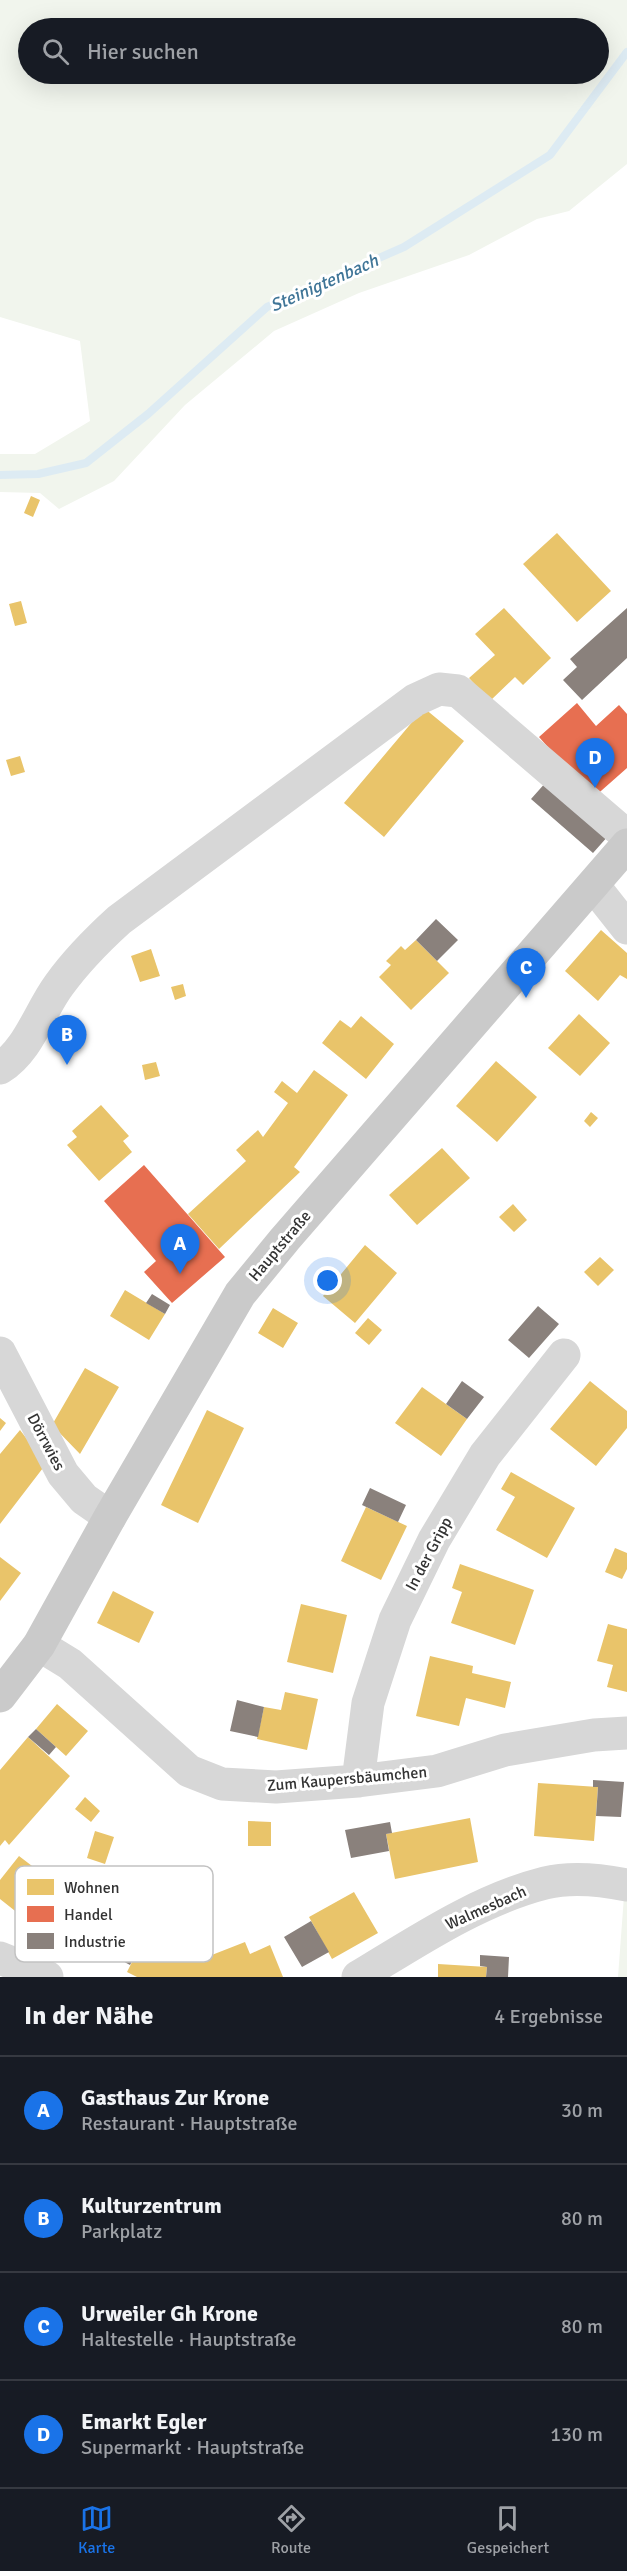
<!DOCTYPE html>
<html lang="de">
<head>
<meta charset="utf-8">
<style>
	:root { --surface:#171b24; --page:#242831; --text:#f1f3f6; --muted:#9ea1a6; --line:#363941; --accent:#1a73e8 }
	body { margin:0; font-family:Signika,sans-serif; background:var(--page); color:var(--text) }
	.you { position:absolute; left:328px; top:1281px; width:21px; height:21px; margin:-15px; border:4px solid #fff; border-radius:50%; background:#1a73e8; box-shadow:0 0 0 9px #1a73e833 }
	.badge { display:grid; place-items:center; width:39px; height:39px; border-radius:50%; background:var(--accent); color:#fff; font-size:20px; font-weight:700 }
	.pin { position:absolute; translate:-50% -50px; filter:drop-shadow(0 2px 3px #0008) }
	.pin::after { content:''; position:absolute; top:32px; width:21px; height:18px; background:inherit; clip-path:polygon(0 0,100% 0,50% 100%) }
	.list { margin:0; padding:0; list-style:none }
	h2 { display:flex; justify-content:space-between; align-items:center; height:78px; margin:0; padding:0 24px; font-size:26px }
	h2 small { font-size:20px; font-weight:400; color:var(--muted) }
	.list li { display:grid; grid-template-columns:39px 1fr auto; gap:18px; align-items:center; box-sizing:border-box; height:108px; padding:0 24px; border-top:2px solid var(--line) }
	.list b { display:block; font-size:22px; white-space:nowrap }
	.list p { margin:0; font-size:20px; white-space:nowrap; color:var(--muted) }
	.list em { font-size:20px; font-style:normal; color:var(--muted) }
	.icon { flex:none; width:33px; height:33px; fill:none; stroke:currentColor; stroke-width:2; stroke-linecap:round; stroke-linejoin:round }
	.map { position:relative; flex:none; width:627px; height:1977px; overflow:hidden }
	.search { position:absolute; background:var(--surface); box-shadow:0 6px 24px #0002; left:18px; right:18px; top:18px; height:66px; display:flex; align-items:center; gap:15px; box-sizing:border-box; padding:0 21px; border-radius:33px; color:var(--muted); font-size:22px }
	.sheet { height:510px; background:var(--surface) }
	nav { display:flex; justify-content:space-around; align-items:center; box-sizing:border-box; height:84px; border-top:2px solid var(--line); background:var(--surface); font-size:16px; color:var(--muted) }
	nav a { display:grid; justify-items:center; gap:3px }
	nav .on { color:var(--accent) }
	.map>svg:first-child { display:block }
</style>
</head>
<body>
<div class="map">
<svg width="627" height="1977" viewBox="0 0 627 1977">
	<rect width="100%" height="100%" fill="#fff"/>
	<path fill="#f1f5ed" fill-rule="evenodd" d="M 0,0 L 627,0 L 627,164 L 569,211 L 537,219 L 469,255 L 359,293 L 274,331 L 185,405 L 114,481 L 59,509 L 40,493 L 0,492 L 0,454 L 35,454 L 90,421 L 80,341 L 0,317 ZM 28,28 L 598,28 L 598,74 L 28,74 Z
		M 624,1896 L 627,1897 L 627,1977 L 618,1977 Z"/>
	<path fill="#e9c46a" d="M 31,496 L 40,500 L 33,517 L 24,513 Z
		M 557,533 L 611,591 L 577,622 L 523,564 Z
		M 21,601 L 27,623 L 15,626 L 9,604 Z
		M 504,608 L 551,658 L 523,685 L 515,677 L 490,701 L 469,678 L 495,655 L 475,634 Z
		M 424,708 L 464,741 L 384,837 L 344,803 Z
		M 20,756 L 25,772 L 11,776 L 6,760 Z
		M 601,930 L 627,953 L 627,979 L 620,975 L 598,1001 L 565,971 Z
		M 416,940 L 449,973 L 411,1010 L 379,977 L 391,965 L 386,961 L 401,946 L 405,950 Z
		M 151,949 L 160,976 L 140,982 L 131,956 Z
		M 183,984 L 186,996 L 175,1000 L 171,987 Z
		M 579,1014 L 610,1043 L 580,1076 L 548,1048 Z
		M 361,1016 L 394,1044 L 366,1079 L 322,1043 L 340,1020 L 351,1028 Z
		M 496,1061 L 537,1097 L 497,1142 L 456,1106 Z
		M 156,1062 L 160,1076 L 145,1080 L 142,1065 Z
		M 314,1070 L 348,1095 L 294,1167 L 300,1172 L 219,1249 L 188,1214 L 246,1161 L 236,1150 L 258,1130 L 263,1137 L 288,1103 L 274,1092 L 282,1081 L 297,1093 Z
		M 101,1105 L 129,1136 L 123,1141 L 132,1152 L 99,1181 L 67,1145 L 77,1137 L 72,1131 Z
		M 591,1112 L 598,1118 L 590,1127 L 584,1121 Z
		M 442,1148 L 470,1178 L 417,1225 L 389,1195 Z
		M 513,1204 L 527,1220 L 514,1232 L 499,1217 Z
		M 365,1245 L 397,1273 L 355,1323 L 323,1296 Z
		M 600,1257 L 614,1270 L 598,1286 L 584,1272 Z
		M 125,1290 L 165,1314 L 149,1340 L 110,1316 Z
		M 273,1308 L 298,1323 L 283,1348 L 258,1333 Z
		M 368,1318 L 382,1330 L 369,1345 L 355,1333 Z
		M 85,1368 L 119,1387 L 80,1454 L 52,1425 Z
		M 590,1381 L 627,1411 L 627,1428 L 596,1466 L 550,1429 Z
		M 422,1387 L 467,1419 L 441,1456 L 395,1423 Z
		M 207,1410 L 244,1428 L 198,1523 L 161,1505 Z
		M 0,1418 L 6,1423 L 0,1431 Z
		M 20,1430 L 46,1464 L 0,1524 L 0,1454 Z
		M 511,1472 L 575,1508 L 547,1558 L 496,1530 L 515,1497 L 501,1489 Z
		M 366,1507 L 407,1526 L 381,1580 L 341,1561 Z
		M 615,1548 L 627,1553 L 627,1569 L 622,1579 L 605,1572 Z
		M 0,1557 L 21,1573 L 0,1601 Z
		M 460,1564 L 534,1590 L 515,1645 L 451,1623 L 462,1592 L 452,1588 Z
		M 113,1591 L 154,1612 L 139,1643 L 97,1623 Z
		M 301,1604 L 347,1615 L 333,1673 L 287,1662 Z
		M 608,1624 L 627,1629 L 627,1692 L 607,1687 L 613,1665 L 597,1661 Z
		M 430,1656 L 473,1666 L 472,1673 L 511,1682 L 505,1708 L 466,1698 L 459,1726 L 416,1716 Z
		M 285,1692 L 318,1699 L 307,1750 L 257,1739 L 264,1707 L 281,1710 Z
		M 57,1704 L 88,1731 L 66,1756 L 36,1729 Z
		M 28,1737 L 70,1776 L 9,1845 L 5,1840 L 0,1846 L 0,1770 Z
		M 538,1783 L 598,1787 L 594,1841 L 534,1836 Z
		M 85,1797 L 100,1811 L 91,1822 L 75,1809 Z
		M 470,1818 L 478,1862 L 395,1879 L 386,1834 Z
		M 248,1821 L 271,1822 L 271,1846 L 248,1846 Z
		M 95,1831 L 114,1837 L 105,1864 L 87,1858 Z
		M 19,1856 L 53,1882 L 24,1918 L 0,1899 L 0,1880 Z
		M 354,1892 L 378,1933 L 332,1959 L 309,1917 Z
		M 148,1930 L 188,1950 L 185,1955 L 199,1960 L 245,1942 L 250,1954 L 270,1945 L 283,1977 L 137,1977 L 127,1972 Z
		M 438,1964 L 487,1967 L 486,1977 L 438,1977 Z"/>
	<path fill="#e76f51" d="M 577,703 L 596,726 L 619,705 L 627,714 L 627,768 L 593,798 L 539,737 Z
		M 144,1165 L 225,1257 L 172,1303 L 144,1272 L 156,1261 L 104,1201 Z"/>
	<path fill="#8a817c" d="M 627,608 L 627,658 L 582,700 L 563,680 L 577,667 L 570,659 Z
		M 547,781 L 609,835 L 593,853 L 531,799 Z
		M 436,919 L 458,940 L 437,961 L 416,940 Z
		M 152,1294 L 170,1305 L 165,1314 L 146,1303 Z
		M 538,1306 L 559,1324 L 529,1358 L 508,1340 Z
		M 462,1381 L 484,1397 L 467,1419 L 446,1404 Z
		M 370,1488 L 406,1505 L 398,1522 L 362,1505 Z
		M 237,1700 L 264,1707 L 258,1737 L 230,1731 Z
		M 36,1729 L 56,1747 L 49,1755 L 28,1737 Z
		M 593,1780 L 624,1782 L 621,1817 L 596,1816 L 598,1787 L 593,1787 Z
		M 390,1822 L 392,1833 L 386,1834 L 389,1851 L 351,1858 L 345,1830 Z
		M 117,1921 L 145,1936 L 130,1965 L 102,1950 Z
		M 311,1921 L 329,1952 L 302,1967 L 284,1937 Z
		M 480,1955 L 509,1957 L 508,1977 L 486,1977 L 487,1967 L 480,1966 Z"/>
	<g fill="none" stroke-linecap="round" stroke-linejoin="round">
		<path stroke="#ddebf3" stroke-width="8" d="M 0,475 L 38,474 L 86,463 L 148,414 L 267,307 L 404,247 L 550,155 L 627,52"/>
		<path stroke="#d7d7d7" stroke-width="33" d="M 593,885 L 627,928
			M 0,1068 C 29,1050 39,1012 59,985 C 77,960 97,940 119,920 L 415,700 L 439,689 L 458,691 L 627,836
			M 0,1353 L 63,1474 L 84,1499 L 110,1517
			M 39,1645 L 70,1664 L 189,1771 L 222,1784 L 276,1787 L 358,1781 L 437,1771 L 505,1750 L 594,1735 L 627,1733
			M 358,1781 L 368,1703 L 395,1620 L 434,1540 L 485,1455 L 564,1355
			M 0,1958 L 47,1977
			M 358,1977 C 416,1942 478,1900 545,1883 C 570,1877 602,1880 627,1885"/>
		<path stroke="#cacaca" stroke-width="33" d="M 0,1696 L 39,1645 L 110,1517 L 240,1294 L 285,1239 L 627,845"/>
	</g>
	<g text-anchor="middle" dominant-baseline="central" stroke-width="6" stroke-linejoin="round" paint-order="stroke">
		<g font-size="16" fill="#333" stroke="#fff">
			<text transform="translate(280 1246) rotate(-50)">Hauptstraße</text>
			<text transform="translate(46 1442) rotate(62)">Dörrwies</text>
			<text transform="translate(429 1554) rotate(-62)">In der Gripp</text>
			<text transform="translate(347 1779) rotate(-5)">Zum Kaupersbäumchen</text>
			<text transform="translate(486 1908) rotate(-24)">Walmesbach</text>
		</g>
		<g font-size="18" font-style="italic" fill="#3f7597" stroke="#fff">
			<text transform="translate(324 283) rotate(-24)">Steinigtenbach</text>
		</g>
	</g>
	<rect x="15" y="1866" width="198" height="96" rx="9" fill="#fff" stroke="#c2c2c2" stroke-width="1.5"/>
	<rect x="27" y="1879" width="27" height="16" fill="#e9c46a"/>
	<rect x="27" y="1906" width="27" height="16" fill="#e76f51"/>
	<rect x="27" y="1933" width="27" height="16" fill="#8a817c"/>
	<g font-size="16" fill="#333">
		<text x="64" y="1893">Wohnen</text>
		<text x="64" y="1920">Handel</text>
		<text x="64" y="1947">Industrie</text>
	</g>
</svg>
<div class="you"></div>
<div class="pin badge" style="left:180px;top:1274px">A</div>
<div class="pin badge" style="left:67px;top:1065px">B</div>
<div class="pin badge" style="left:526px;top:998px">C</div>
<div class="pin badge" style="left:595px;top:788px">D</div>
<div class="search"><svg class="icon" aria-label="search" viewBox="0 0 24 24"><circle cx="10" cy="10" r="6"/><path d="M15 15l6 6"/></svg>Hier suchen</div>
</div>
<section class="sheet">
<h2>In der Nähe<small>4 Ergebnisse</small></h2>
<ul class="list">
<li><span class="badge">A</span><div><b>Gasthaus Zur Krone</b><p>Restaurant · Hauptstraße</p></div><em>30 m</em></li>
<li><span class="badge">B</span><div><b>Kulturzentrum</b><p>Parkplatz</p></div><em>80 m</em></li>
<li><span class="badge">C</span><div><b>Urweiler Gh Krone</b><p>Haltestelle · Hauptstraße</p></div><em>80 m</em></li>
<li><span class="badge">D</span><div><b>Emarkt Egler</b><p>Supermarkt · Hauptstraße</p></div><em>130 m</em></li>
</ul>
</section>
<nav>
<a class="on"><svg class="icon" aria-label="map" viewBox="0 0 24 24"><path d="M3 6l6-2 6 2 6-2v14l-6 2-6-2-6 2zM9 4v14M15 6v14"/></svg>Karte</a>
<a><svg class="icon" aria-label="directions" viewBox="0 0 24 24"><path d="M12 3l9 9-9 9-9-9zM9 14v-3h6M13 9l2 2-2 2"/></svg>Route</a>
<a><svg class="icon" aria-label="saved" viewBox="0 0 24 24"><path d="M7 4h10v16l-5-4-5 4z"/></svg>Gespeichert</a>
</nav>
</body>
</html>
